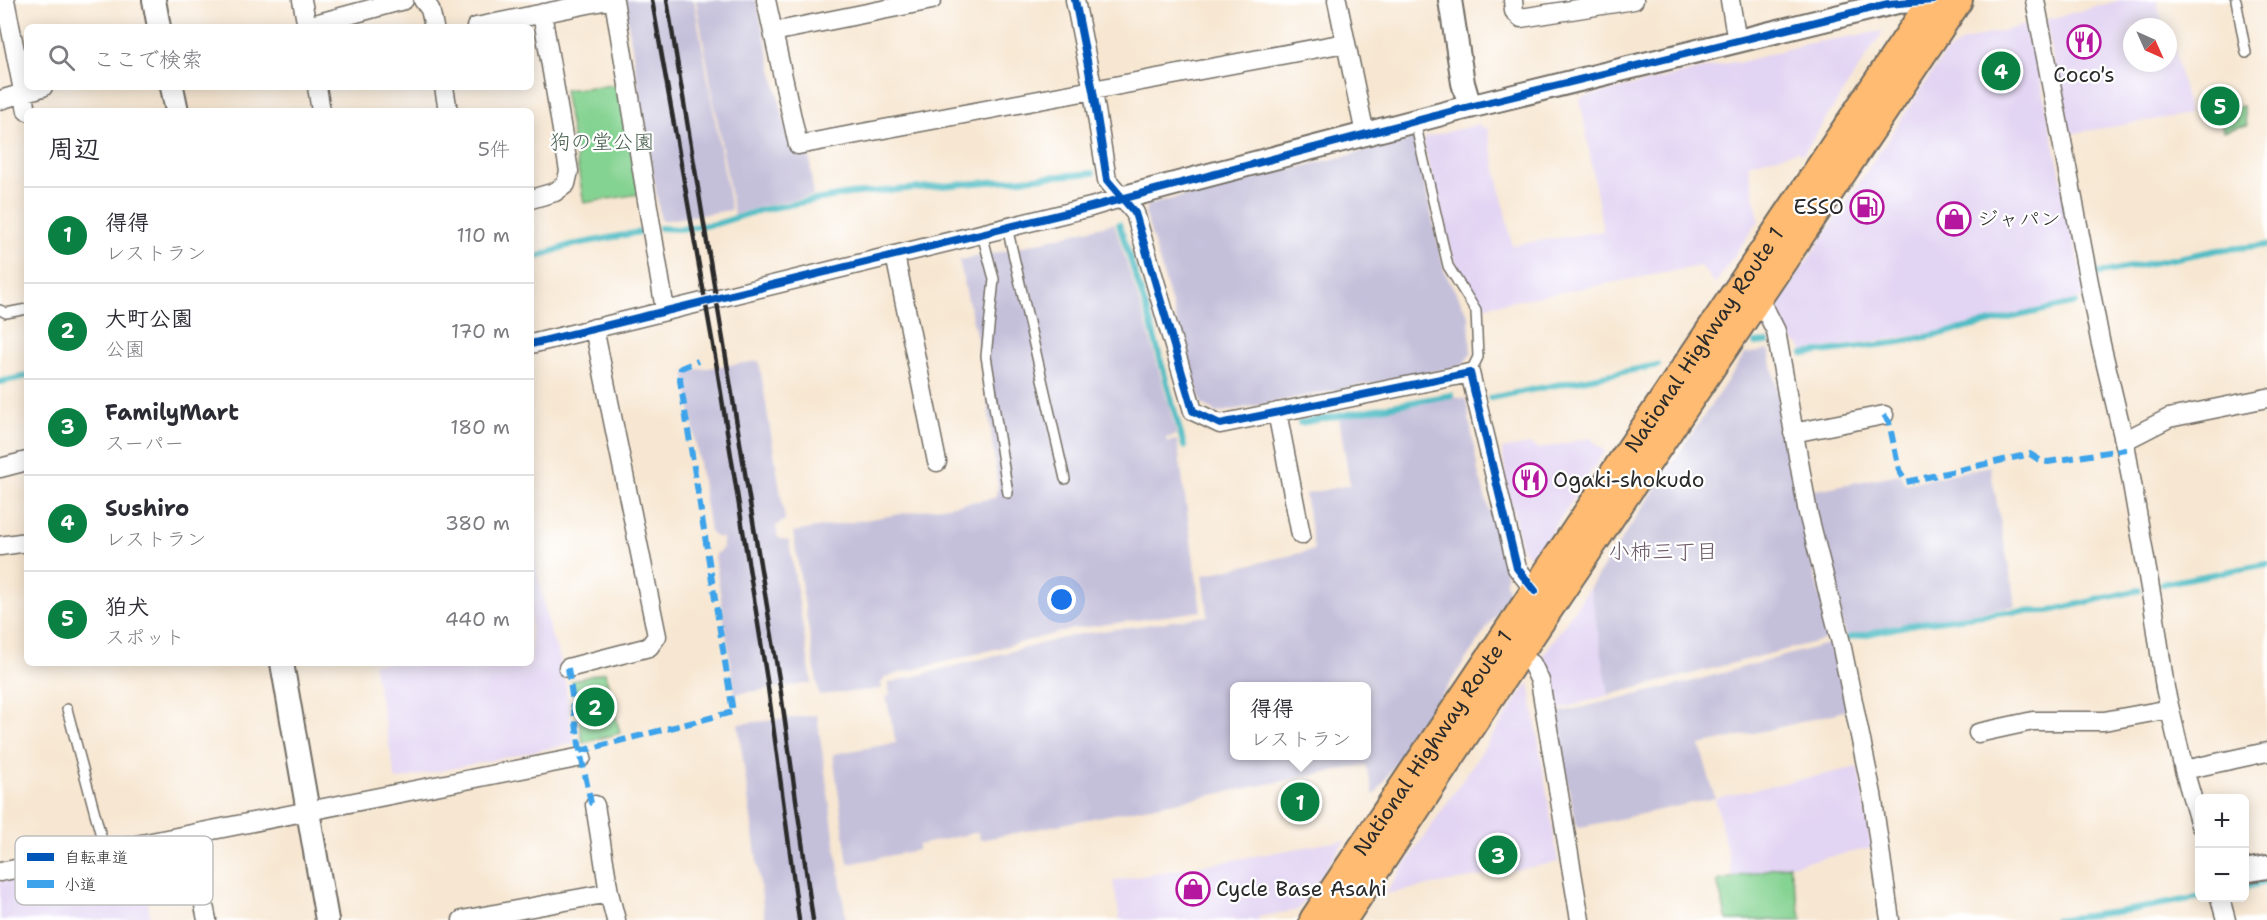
<!DOCTYPE html>
<html lang="ja">
<head>
<meta charset="utf-8">
<style>
	:root { --surface:#fff; --page:#f2f2f3; --text:#2b2b33; --muted:#7c7c81; --line:#e1e1e2; --accent:#0b8043 }
	body { margin:0; font-family:"Shantell Sans","Klee One",sans-serif; background:var(--page); color:var(--text) }
	.controls { position:absolute; right:18px; bottom:18px; display:grid; overflow:hidden; border-radius:9px; box-shadow:0 3px 15px #0003 }
	.controls button { width:54px; height:54px; display:grid; place-items:center; padding:0; border:0; border-bottom:2px solid var(--line); background:var(--surface); color:var(--text); font:30px sans-serif }
	.compass { position:absolute; left:2123px; top:18px; width:54px; height:54px; border-radius:50%; background:var(--surface); box-shadow:0 3px 15px #0003; rotate:135deg }
	.you { position:absolute; left:1062px; top:600px; width:21px; height:21px; margin:-15px; border:4px solid #fff; border-radius:50%; background:#1a73e8; box-shadow:0 0 0 9px #1a73e833 }
	.badge { display:grid; place-items:center; width:39px; height:39px; border-radius:50%; background:var(--accent); color:#fff; font-size:20px; font-weight:700 }
	.pin { position:absolute; translate:-50% -50%; border:3px solid #fff; box-shadow:0 2px 6px #0006 }
	.popup { position:absolute; left:1230px; top:682px; width:141px; height:78px; box-sizing:border-box; display:grid; place-content:center; border-radius:9px; background:var(--surface); filter:drop-shadow(0 2px 4px #0005); font-size:20px; white-space:nowrap; color:var(--muted) }
	.popup b { font-size:22px; color:var(--text) }
	.popup::after { content:''; position:absolute; left:50%; top:100%; margin-left:-12px; border:12px solid transparent; border-top-color:var(--surface) }
	.list { margin:0; padding:0; list-style:none }
	h2 { display:flex; justify-content:space-between; align-items:center; height:78px; margin:0; padding:0 24px; font-size:26px }
	h2 small { font-size:20px; font-weight:400; color:var(--muted) }
	.list li { display:grid; grid-template-columns:39px 1fr auto; gap:18px; align-items:center; box-sizing:border-box; height:96px; padding:0 24px; border-top:2px solid var(--line) }
	.list b { display:block; font-size:22px; white-space:nowrap }
	.list p { margin:0; font-size:20px; white-space:nowrap; color:var(--muted) }
	.list em { font-size:20px; font-style:normal; color:var(--muted) }
	.icon { flex:none; width:33px; height:33px; fill:none; stroke:currentColor; stroke-width:2; stroke-linecap:round; stroke-linejoin:round }
	.map { position:relative; flex:none; width:2267px; height:920px; overflow:hidden }
	.search { position:absolute; background:var(--surface); box-shadow:0 3px 15px #0003; left:24px; top:24px; width:510px; height:66px; display:flex; align-items:center; gap:15px; box-sizing:border-box; padding:0 21px; border-radius:9px; color:var(--muted); font-size:22px }
	.panel { position:absolute; background:var(--surface); box-shadow:0 3px 15px #0003; left:24px; top:108px; width:510px; height:558px; border-radius:9px }
	.map>svg:first-child { display:block }
</style>
</head>
<body>
<div class="map">
<svg width="2267" height="920" viewBox="0 0 2267 920">
	<rect width="100%" height="100%" fill="#fff"/>
	<filter id="ink" filterUnits="userSpaceOnUse"><feTurbulence type="fractalNoise" baseFrequency=".0167" numOctaves="2"/><feDisplacementMap in="SourceGraphic" scale="12" xChannelSelector="R" yChannelSelector="G"/><feConvolveMatrix kernelMatrix="1 2 1 2 8 2 1 2 1" color-interpolation-filters="sRGB"/></filter>
	<filter id="wash" filterUnits="userSpaceOnUse"><feTurbulence type="fractalNoise" baseFrequency=".008" numOctaves="4" result="noise"/><feDisplacementMap in="SourceGraphic" scale="24" xChannelSelector="R" yChannelSelector="G"/><feGaussianBlur stdDeviation="1.35" result="paint"/><feColorMatrix in="noise" values="0 0 0 0 0 0 0 0 0 0 0 0 0 0 0 0 0 1.4 0 .05"/><feComposite in="paint" operator="in"/></filter>
	<g filter="url(#wash)">
		<rect width="100%" height="100%" fill="#f7e7d2"/>
		<path fill="#e2d4f3" fill-rule="evenodd" d="M 2121,0 L 2157,0 L 2163,26 L 2170,25 L 2189,114 L 2068,134 L 2045,20 ZM 2132,27 L 2168,27 L 2168,63 L 2132,63 Z
			M 2029,24 L 2086,297 L 1939,332 L 1803,351 L 1801,346 L 1783,335 L 1778,304 L 1944,55 L 1963,41 Z
			M 1883,31 L 1803,154 L 1797,151 L 1748,164 L 1759,220 L 1715,284 L 1701,266 L 1481,307 L 1451,255 L 1423,142 L 1426,137 L 1480,124 L 1481,128 L 1487,127 L 1512,245 L 1603,231 L 1580,98 L 1733,62 L 1738,63 L 1806,44 Z
			M 1590,438 L 1605,451 L 1535,557 L 1525,553 L 1520,545 L 1513,509 L 1508,496 L 1502,449 L 1531,444 L 1539,449 Z
			M 531,544 L 551,635 L 560,658 L 565,681 L 574,743 L 396,780 L 373,663 L 531,663 Z
			M 1590,587 L 1609,695 L 1554,711 L 1543,655 Z
			M 1529,682 L 1558,862 L 1385,894 Z
			M 1858,767 L 1872,848 L 1733,877 L 1715,798 Z
			M 1345,840 L 1298,910 L 1258,917 L 1259,920 L 1120,920 L 1113,881 Z
			M 139,854 L 151,920 L 0,920 L 0,881 Z"/>
		<path fill="#c5c0da" fill-rule="evenodd" d="M 624,0 L 694,0 L 731,210 L 661,221 Z
			M 696,0 L 756,0 L 791,150 L 804,148 L 810,159 L 813,196 L 763,206 L 734,215 Z
			M 1414,139 L 1445,273 L 1469,316 L 1471,353 L 1462,366 L 1217,413 L 1201,403 L 1145,213 L 1148,205 Z
			M 1114,223 L 1147,327 L 1177,435 L 1166,438 L 1167,442 L 1177,440 L 1201,611 L 1073,629 L 885,677 L 881,683 L 882,689 L 819,695 L 793,532 L 995,498 L 998,487 L 983,366 L 959,260 L 1001,252 Z
			M 1769,350 L 1813,569 L 1831,638 L 1609,695 L 1590,587 L 1745,354 Z
			M 759,361 L 785,520 L 776,526 L 778,538 L 789,541 L 812,683 L 735,694 L 715,558 L 716,554 L 723,548 L 722,538 L 715,537 L 710,531 L 685,376 L 686,371 Z
			M 1452,392 L 1454,397 L 1466,399 L 1478,471 L 1490,513 L 1500,511 L 1507,555 L 1506,583 L 1509,595 L 1374,796 L 1366,765 L 980,840 L 978,832 L 918,845 L 918,850 L 848,864 L 833,754 L 896,743 L 886,697 L 890,695 L 888,683 L 1075,635 L 1208,616 L 1203,575 L 1314,550 L 1305,494 L 1350,485 L 1338,413 ZM 1234,686 L 1366,686 L 1366,756 L 1234,756 Z
			M 1990,466 L 2016,606 L 1900,624 L 1845,636 L 1810,491 L 1900,474 L 1905,484 Z
			M 1831,643 L 1848,710 L 1785,726 L 1700,745 L 1715,798 L 1577,828 L 1553,714 L 1686,683 Z
			M 817,715 L 846,920 L 765,920 L 738,724 Z"/>
		<path fill="#85d392" stroke="#587f5e" stroke-width="1.5" d="M 621,84 L 640,194 L 584,203 L 564,90 Z
			M 2243,106 L 2247,125 L 2223,131 L 2219,110 Z
			M 605,672 L 620,733 L 583,743 L 572,681 Z
			M 1789,865 L 1802,920 L 1727,920 L 1717,881 Z"/>
		<g fill="none" stroke-linecap="round" stroke-linejoin="round">
			<path stroke="#4ebcc4" stroke-width="6" d="M 1119,224 L 1150,321 L 1184,446
				M 660,228 L 680,229 L 716,224 L 761,210 L 848,194 L 1093,173
				M 531,259 L 567,246 L 645,231
				M 2094,268 L 2095,274 L 2218,250 L 2267,245
				M 1755,343 L 1767,342
				M 1803,354 L 1894,343 L 1931,336 L 2075,303
				M 0,382 L 27,376
				M 1490,398 L 1658,365
				M 1300,423 L 1451,395
				M 2161,584 L 2267,564
				M 1848,638 L 1920,623 L 2006,612 L 2049,611 L 2139,590
				M 2244,887 L 2267,882
				M 2055,920 L 2131,910 L 2200,897"/>
		</g>
	</g>
	<g filter="url(#ink)">
		<g fill="none" stroke-linecap="round" stroke-linejoin="round">
			<defs>
				<path id="service" d="M 2236,0 L 2246,53
					M 1415,122 L 1448,266 L 1476,311 L 1478,357 L 1470,373
					M 1007,227 L 1065,479
					M 982,234 L 994,279 L 986,356 L 1008,493
					M 0,310 L 6,313 L 27,309
					M 67,709 L 105,851"/>
				<path id="minor" d="M 5,0 L 27,111
					M 302,0 L 307,27
					M 423,0 L 430,9 L 434,27
					M 614,0 L 665,310
					M 766,0 L 798,145 L 1345,43
					M 1075,0 L 1093,91 L 1107,180 L 1135,213 L 1193,411 L 1220,424 L 1470,373 L 1517,568 L 1535,591
					M 1337,0 L 1365,134
					M 1513,0 L 1514,11 L 1521,18 L 1634,0
					M 1730,0 L 1737,42
					M 2035,0 L 2100,340 L 2126,449 L 2154,611 L 2165,688 L 2184,770 L 2200,825
					M 304,27 L 404,0
					M 476,27 L 608,0
					M 773,32 L 932,0
					M 317,87 L 321,111
					M 444,87 L 448,111
					M 0,100 L 43,87
					M 531,199 L 555,192 L 566,184 L 569,171 L 542,13
					M 895,255 L 937,462
					M 1757,301 L 1766,311 L 1776,331 L 1808,513 L 1841,643 L 1872,794 L 1890,920
					M 531,344 L 1091,207 L 1121,198
					M 1277,412 L 1301,535
					M 1793,433 L 1884,415
					M 2124,441 L 2169,418 L 2267,398
					M 0,468 L 27,461
					M 0,546 L 27,542
					M 1518,654 L 1532,664 L 1540,681 L 1580,920
					M 568,668 L 649,647 L 657,636 L 594,328
					M 1978,733 L 2033,721 L 2104,721 L 2170,709
					M 2184,770 L 2267,752
					M 595,805 L 609,893
					M 190,835 L 207,920
					M 0,872 L 582,757
					M 2220,898 L 2226,920
					M 462,920 L 609,893 L 616,920"/>
				<path id="tertiary" d="M 154,0 L 159,27
					M 1450,0 L 1463,83 L 1470,107
					M 172,87 L 177,111
					M 1121,198 L 1457,110 L 1897,2 L 1933,0
					M 282,663 L 327,920
					M 2244,871 L 2267,867"/>
				<g id="trunk">
					<path id="s1" d="M 1314,920 L 1933,0"/>
					<path d="M 1342,920 L 1518,654 L 1958,0"/>
				</g>
			</defs>
			<use href="#service" stroke="#726d65" stroke-width="12"/>
			<use href="#minor" stroke="#726d65" stroke-width="21"/>
			<use href="#tertiary" stroke="#726d65" stroke-width="26"/>
			<use href="#trunk" stroke="#726d65" stroke-width="32"/>
			<use href="#service" stroke="#fff" stroke-width="9"/>
			<use href="#minor" stroke="#fff" stroke-width="18"/>
			<use href="#tertiary" stroke="#fff" stroke-width="22"/>
			<use href="#trunk" stroke="#febb71" stroke-width="28"/>
			<path stroke="#2b2b2b" stroke-width="4.5" d="M 652,0 L 716,362 L 767,680 L 799,920
				M 667,0 L 779,679 L 813,920"/>
			<path stroke="#3ea3eb" stroke-width="6" stroke-dasharray="12 6" stroke-linecap="butt" d="M 1884,415 L 1889,422 L 1899,470 L 1906,482 L 2030,454 L 2041,461 L 2048,462 L 2126,449
				M 568,668 L 580,751 L 591,803 L 595,805
				M 580,751 L 733,712 L 680,380 L 681,368 L 698,361"/>
			<defs>
				<path id="cycleway" d="M 1075,0 L 1093,91 L 1107,180 L 1135,213 L 1193,411 L 1220,424 L 1470,373 L 1517,568 L 1535,591
					M 531,344 L 1091,207 L 1457,110 L 1888,4 L 1933,0"/>
			</defs>
			<use href="#cycleway" stroke="#fff" stroke-width="11"/>
			<use href="#cycleway" stroke="#0057b8" stroke-width="8"/>
		</g>
	</g>
	<defs>
		<symbol id="restaurant-ring" viewBox="-11 -11 22 22"><circle r="9.5" fill="#fff" stroke="#b5179e" stroke-width="1.5"/><path d="M-5-6h1v4h1v-4h1v4h1v-4h1v5L-1.5 .5V6h-2V.5L-5-1ZM5-6V6H3V1.5H1.5Q1.5-4 5-6Z" fill="#b5179e"/></symbol>
		<symbol id="fuel-ring" viewBox="-11 -11 22 22"><circle r="9.5" fill="#fff" stroke="#b5179e" stroke-width="1.5"/><path d="M-5.5-6h7V0h2V4h1.3V-2.5L3-4.5l.8-.8L6-3V5H2.5V1h-1V6h-7ZM-4.2-4.7v3.2H.2V-4.7Z" fill="#b5179e"/></symbol>
		<symbol id="shop-ring" viewBox="-11 -11 22 22"><circle r="9.5" fill="#fff" stroke="#b5179e" stroke-width="1.5"/><path d="M-5-2.5h2.3a2.7 3.5 0 0 1 5.4 0H5L5.5 6h-11ZM-1.5-2.5h3a1.5 2.3 0 0 0-3 0Z" fill="#b5179e"/></symbol>
	</defs>
	<g fill-rule="evenodd">
		<use href="#restaurant-ring" x="2065" y="23" width="38" height="38"/>
		<use href="#fuel-ring" x="1848" y="188" width="38" height="38"/>
		<use href="#shop-ring" x="1935" y="200" width="38" height="38"/>
		<use href="#restaurant-ring" x="1511" y="461" width="38" height="38"/>
		<use href="#shop-ring" x="1174" y="870" width="38" height="38"/>
	</g>
	<g text-anchor="middle" dominant-baseline="central" stroke-width="4.5" stroke-linejoin="round" paint-order="stroke">
		<g font-size="21" fill="#2b2b2b" stroke="#fff" text-anchor="start">
			<text x="2084" y="75" text-anchor="middle">Coco's</text>
			<text x="1844" y="207" text-anchor="end">ESSO</text>
			<text x="1977" y="219">ジャパン</text>
			<text x="1553" y="480">Ogaki-shokudo</text>
			<text x="1216" y="889">Cycle Base Asahi</text>
		</g>
		<g font-size="21" fill="#465d4a" stroke="#fff">
			<text x="602" y="142">狗の堂公園</text>
		</g>
		<g font-size="21" fill="#2b2b2b" stroke="#fff">
			<text stroke="none"><textPath href="#s1" startOffset="699">National Highway Route 1</textPath></text>
			<text stroke="none"><textPath href="#s1" startOffset="213">National Highway Route 1</textPath></text>
		</g>
		<g font-size="22" fill="#6b5866" stroke="#fff">
			<text x="1663" y="551">小柿三丁目</text>
		</g>
	</g>
	<rect x="15" y="836" width="198" height="69" rx="9" fill="#fff" stroke="#bfbfbf" stroke-width="1.5"/>
	<rect x="27" y="853" width="27" height="8" fill="#0057b8"/>
	<rect x="27" y="880" width="27" height="8" fill="#3ea3eb"/>
	<g font-size="16" fill="#2b2b2b">
		<text x="64" y="863">自転車道</text>
		<text x="64" y="890">小道</text>
	</g>
</svg>
<div class="controls">
<button>+</button>
<button>−</button>
</div>
<svg class="compass" viewBox="-18 -18 36 36"><path d="M0-13l5 13h-10z" fill="#e53935"/><path d="M0 13l5-13h-10z" fill="#7c7c81"/></svg>
<div class="you"></div>
<div class="pin badge" style="left:1300px;top:802px">1</div>
<div class="popup"><b>得得</b>レストラン</div>
<div class="pin badge" style="left:595px;top:707px">2</div>
<div class="pin badge" style="left:1498px;top:855px">3</div>
<div class="pin badge" style="left:2001px;top:71px">4</div>
<div class="pin badge" style="left:2220px;top:106px">5</div>
<div class="search"><svg class="icon" aria-label="search" viewBox="0 0 24 24"><circle cx="10" cy="10" r="6"/><path d="M15 15l6 6"/></svg>ここで検索</div>
<section class="panel">
<h2>周辺<small>5件</small></h2>
<ul class="list">
<li><span class="badge">1</span><div><b>得得</b><p>レストラン</p></div><em>110 m</em></li>
<li><span class="badge">2</span><div><b>大町公園</b><p>公園</p></div><em>170 m</em></li>
<li><span class="badge">3</span><div><b>FamilyMart</b><p>スーパー</p></div><em>180 m</em></li>
<li><span class="badge">4</span><div><b>Sushiro</b><p>レストラン</p></div><em>380 m</em></li>
<li><span class="badge">5</span><div><b>狛犬</b><p>スポット</p></div><em>440 m</em></li>
</ul>
</section>
</div>
</body>
</html>
